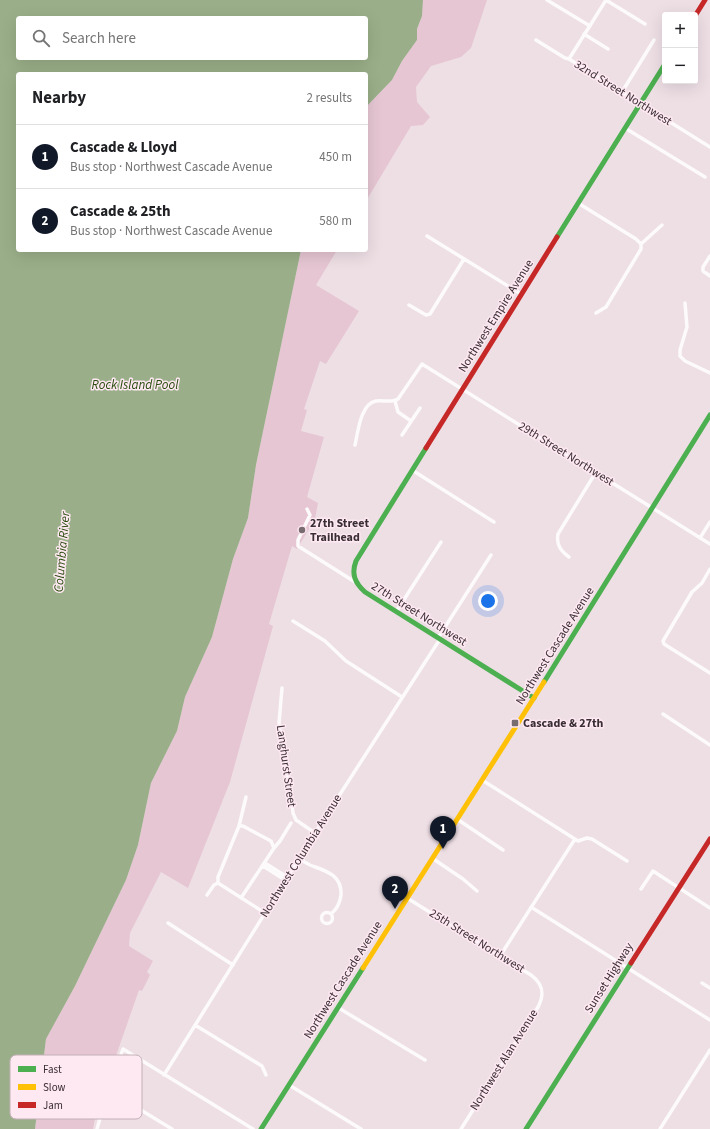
<!DOCTYPE html>
<html lang="en">
<head>
<meta charset="utf-8">
<style>
	:root { --surface:#fff; --page:#f2f2f2; --text:#202124; --muted:#757577; --line:#e0e0e0; --accent:#111827 }
	body { margin:0; font-family:"Source Sans 3",sans-serif; background:var(--page); color:var(--text) }
	.controls { position:absolute; right:12px; top:12px; display:grid; overflow:hidden; border-radius:4px; box-shadow:0 4px 16px #0002 }
	.controls button { width:36px; height:36px; display:grid; place-items:center; padding:0; border:0; border-bottom:1px solid var(--line); background:var(--surface); color:var(--text); font:20px sans-serif }
	.you { position:absolute; left:488px; top:601px; width:14px; height:14px; margin:-10px; border:3px solid #fff; border-radius:50%; background:#1a73e8; box-shadow:0 0 0 6px #1a73e833 }
	.badge { display:grid; place-items:center; width:26px; height:26px; border-radius:50%; background:var(--accent); color:#fff; font-size:13px; font-weight:700 }
	.pin { position:absolute; translate:-50% -33px; filter:drop-shadow(0 1px 2px #0008) }
	.pin::after { content:''; position:absolute; top:21px; width:14px; height:12px; background:inherit; clip-path:polygon(0 0,100% 0,50% 100%) }
	.list { margin:0; padding:0; list-style:none }
	h2 { display:flex; justify-content:space-between; align-items:center; height:52px; margin:0; padding:0 16px; font-size:17px }
	h2 small { font-size:13px; font-weight:400; color:var(--muted) }
	.list li { display:grid; grid-template-columns:26px 1fr auto; gap:12px; align-items:center; box-sizing:border-box; height:64px; padding:0 16px; border-top:1px solid var(--line) }
	.list b { display:block; font-size:15px; white-space:nowrap }
	.list p { margin:0; font-size:13px; white-space:nowrap; color:var(--muted) }
	.list em { font-size:13px; font-style:normal; color:var(--muted) }
	.icon { flex:none; width:22px; height:22px; fill:none; stroke:currentColor; stroke-width:2; stroke-linecap:round; stroke-linejoin:round }
	.map { position:relative; flex:none; width:710px; height:1129px; overflow:hidden }
	.search { position:absolute; background:var(--surface); box-shadow:0 4px 16px #0002; left:16px; top:16px; width:352px; height:44px; display:flex; align-items:center; gap:10px; box-sizing:border-box; padding:0 14px; border-radius:4px; color:var(--muted); font-size:15px }
	.panel { position:absolute; background:var(--surface); box-shadow:0 4px 16px #0002; left:16px; top:72px; width:352px; height:180px; border-radius:4px }
	.map>svg:first-child { display:block }
</style>
</head>
<body>
<div class="map">
<svg width="710" height="1129" viewBox="0 0 710 1129">
	<rect width="100%" height="100%" fill="#eedfe5"/>
	<path fill="#e6c6d3" d="M 423,0 L 487,0 L 471,48 L 461,57 L 431,66 L 416,87 L 417,102 L 430,117 L 423,125 L 411,126 L 366,201 L 366,107 L 392,80 L 402,61 L 417,40 L 417,29 L 422,16 Z
		M 301,250 L 337,250 L 316,285 L 359,311 L 326,364 L 320,361 L 304,409 L 307,410 L 301,431 L 324,437 L 307,497 L 318,503 L 315,519 L 297,549 L 292,546 L 269,624 L 273,626 L 230,782 L 188,888 L 161,872 L 130,933 L 129,946 L 153,961 L 147,972 L 150,975 L 142,991 L 139,990 L 96,1113 L 93,1129 L 35,1129 L 46,1039 L 75,986 L 126,880 L 138,845 L 151,783 L 177,731 L 185,697 L 212,637 L 233,559 L 248,518 L 256,465 Z"/>
	<path fill="#9aaf89" fill-rule="evenodd" d="M 0,0 L 423,0 L 422,16 L 417,29 L 417,40 L 402,61 L 392,80 L 366,107 L 366,74 L 18,74 L 18,250 L 301,250 L 256,465 L 248,518 L 233,559 L 212,637 L 185,697 L 177,731 L 151,783 L 138,845 L 126,880 L 75,986 L 46,1039 L 35,1129 L 0,1129 ZM 18,18 L 366,18 L 366,58 L 18,58 Z"/>
	<g fill="none" stroke-linecap="round" stroke-linejoin="round">
		<path stroke="#fcfafb" stroke-width="3.5" d="M 547,0 L 590,26
			M 584,34 L 608,49
			M 536,40 L 565,58 L 569,59 L 710,147
			M 569,59 L 606,0 L 645,24
			M 622,92 L 654,40
			M 625,128 L 705,177
			M 578,203 L 636,239 L 641,244 L 641,249 L 606,307 L 596,313
			M 427,236 L 521,294
			M 641,244 L 662,225
			M 710,256 L 703,267 L 703,271 L 710,276
			M 685,303 L 687,327 L 680,350 L 680,356 L 685,361 L 710,373
			M 409,305 L 426,315 L 430,314 L 464,259
			M 395,401 L 398,412 L 411,421
			M 402,435 L 420,408
			M 355,445 C 358,433 360,404 376,401 C 384,400 391,403 398,399 L 422,364 L 710,544
			M 412,470 L 494,522
			M 307,509 L 310,515 L 298,540 L 298,546 L 355,582
			M 700,538 L 710,522
			M 569,557 C 561,551 556,545 558,534 L 596,472
			M 710,569 L 702,583 L 692,592 L 663,641 L 664,644 L 710,673
			M 396,612 L 441,542
			M 293,621 L 325,641 L 346,661 L 402,697
			M 438,638 L 491,555
			M 282,688 L 279,723 L 281,737 L 285,754 L 286,770 L 291,796 L 293,813 L 296,820 L 315,833
			M 663,714 L 710,745
			M 482,780 L 578,841 L 587,838 L 592,839 L 627,861
			M 457,819 L 503,850
			M 239,826 L 246,797
			M 274,848 L 280,841 L 291,823
			M 299,858 C 302,861 306,863 310,865 C 325,871 342,874 341,895 C 340,903 337,909 331,914
			M 432,858 L 463,879 L 477,891
			M 265,863 L 287,877
			M 263,866 L 285,880
			M 641,889 L 653,871 L 710,908
			M 207,895 L 214,885 L 218,883
			M 241,898 L 274,848 L 271,841 L 243,826 L 239,826 L 218,877 L 218,883 L 265,913
			M 407,898 L 531,975 C 543,984 545,994 538,1007 L 461,1129
			M 531,907 L 710,1020
			M321.5 918a5.5 5.5 0 1 1 11 0a5.5 5.5 0 1 1-11 0Z
			M 168,923 L 233,965
			M 500,956 L 575,839
			M 702,983 L 710,988
			M 337,1007 L 425,1060
			M 195,1025 L 262,1066 L 266,1075
			M 164,1075 L 315,833 L 440,639
			M 289,1085 L 361,1129
			M 108,1090 L 172,1129
			M 97,1129 L 108,1090 L 123,1049 L 253,1129
			M 660,1129 L 710,1050"/>
		<path stroke="#4caf50" stroke-width="5" d="M 557,237 L 665,64
			M 426,448 L 356,561 C 351,574 355,583 365,592 L 534,698
			M 544,682 L 710,415
			M 261,1129 L 363,968
			M 526,1129 L 631,963"/>
		<path stroke="#ffc107" stroke-width="5" d="M 363,968 L 544,682"/>
		<path stroke="#c62828" stroke-width="5" d="M 695,16 L 705,0
			M 426,448 L 557,237
			M 631,963 L 710,839"/>
	</g>
	<g fill="#786c71" stroke="#fee8f1" stroke-width="1.5">
		<circle cx="302" cy="530" r="4"/>
		<rect x="511" y="719" width="8" height="8" rx="2"/>
	</g>
	<g text-anchor="middle" dominant-baseline="central" stroke-width="3" stroke-linejoin="round" paint-order="stroke">
		<g font-size="12" fill="#392e33" stroke="#fee8f1">
			<text transform="translate(623 93) rotate(32)">32nd Street Northwest</text>
			<text transform="translate(496 316) rotate(-58)">Northwest Empire Avenue</text>
			<text transform="translate(566 454) rotate(32)">29th Street Northwest</text>
			<text transform="translate(419 614) rotate(32)">27th Street Northwest</text>
			<text transform="translate(555 646) rotate(-58)">Northwest Cascade Avenue</text>
			<text transform="translate(286 766) rotate(82)">Langhurst Street</text>
			<text transform="translate(301 856) rotate(-58)">Northwest Columbia Avenue</text>
			<text transform="translate(477 941) rotate(32)">25th Street Northwest</text>
			<text transform="translate(609 978) rotate(-58)">Sunset Highway</text>
			<text transform="translate(343 980) rotate(-58)">Northwest Cascade Avenue</text>
			<text transform="translate(504 1060) rotate(-58)">Northwest Alan Avenue</text>
		</g>
		<g font-size="12" font-weight="bold" fill="#392e33" stroke="#fee8f1" text-anchor="start">
			<text x="310" y="523">27th Street<tspan x="310" dy="14">Trailhead</tspan></text>
			<text x="523" y="723">Cascade &amp; 27th</text>
		</g>
		<g font-size="13" font-style="italic" fill="#2a4d10" stroke="#fee8f1">
			<text x="135" y="385">Rock Island Pool</text>
			<text transform="translate(62 552) rotate(-85)">Columbia River</text>
		</g>
	</g>
	<rect x="10" y="1055" width="132" height="64" rx="6" fill="#fee8f1" stroke="#c3b0b8" stroke-width="1"/>
	<rect x="18" y="1066" width="18" height="6" fill="#4caf50"/>
	<rect x="18" y="1084" width="18" height="6" fill="#ffc107"/>
	<rect x="18" y="1102" width="18" height="6" fill="#c62828"/>
	<g font-size="11" fill="#392e33">
		<text x="43" y="1073">Fast</text>
		<text x="43" y="1091">Slow</text>
		<text x="43" y="1109">Jam</text>
	</g>
</svg>
<div class="controls">
<button>+</button>
<button>−</button>
</div>
<div class="you"></div>
<div class="pin badge" style="left:443px;top:849px">1</div>
<div class="pin badge" style="left:395px;top:909px">2</div>
<div class="search"><svg class="icon" aria-label="search" viewBox="0 0 24 24"><circle cx="10" cy="10" r="6"/><path d="M15 15l6 6"/></svg>Search here</div>
<section class="panel">
<h2>Nearby<small>2 results</small></h2>
<ul class="list">
<li><span class="badge">1</span><div><b>Cascade &amp; Lloyd</b><p>Bus stop · Northwest Cascade Avenue</p></div><em>450 m</em></li>
<li><span class="badge">2</span><div><b>Cascade &amp; 25th</b><p>Bus stop · Northwest Cascade Avenue</p></div><em>580 m</em></li>
</ul>
</section>
</div>
</body>
</html>
